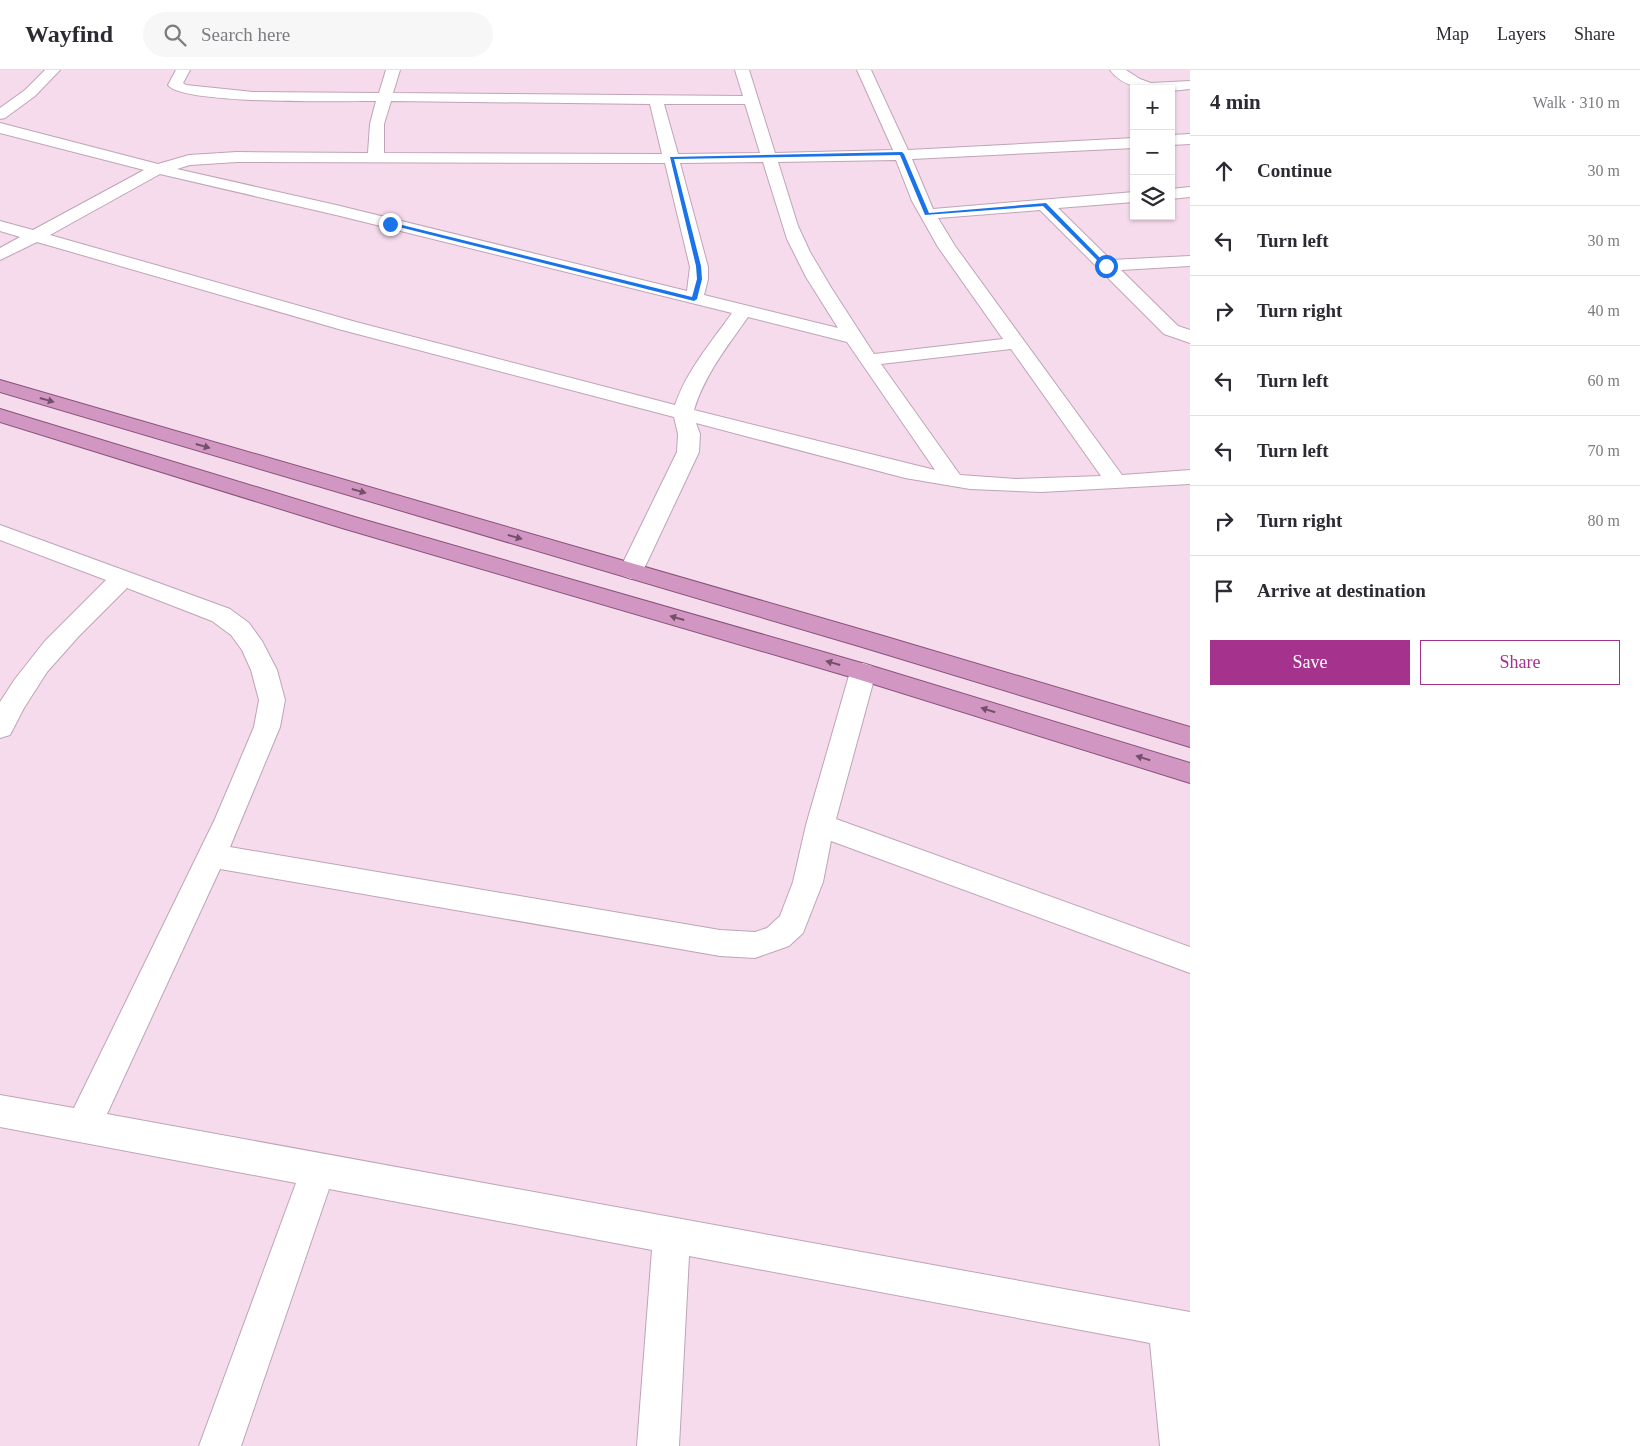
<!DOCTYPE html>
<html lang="en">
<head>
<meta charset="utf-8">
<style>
	:root { --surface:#fff; --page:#f7f7f7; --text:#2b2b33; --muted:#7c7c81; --line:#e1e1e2; --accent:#a5328d }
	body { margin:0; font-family:Georgia,serif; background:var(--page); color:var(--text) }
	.controls { position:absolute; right:15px; top:15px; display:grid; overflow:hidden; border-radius:0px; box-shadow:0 1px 4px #0004 }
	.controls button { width:45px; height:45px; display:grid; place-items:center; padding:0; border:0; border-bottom:1px solid var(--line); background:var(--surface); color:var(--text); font:25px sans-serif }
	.stop { position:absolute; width:15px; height:15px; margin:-11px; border:4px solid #1a73e8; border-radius:50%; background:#fff }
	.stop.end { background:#1a73e8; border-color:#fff; box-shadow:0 1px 5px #0008 }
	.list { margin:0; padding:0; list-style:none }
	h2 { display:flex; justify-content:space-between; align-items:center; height:65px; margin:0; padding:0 20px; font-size:21px }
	h2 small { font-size:16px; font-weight:400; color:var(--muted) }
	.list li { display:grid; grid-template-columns:32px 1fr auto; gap:15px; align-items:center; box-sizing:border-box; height:70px; padding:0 20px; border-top:1px solid var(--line) }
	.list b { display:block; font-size:19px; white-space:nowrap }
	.list em { font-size:16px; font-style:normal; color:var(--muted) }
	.actions { display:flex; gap:10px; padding:15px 20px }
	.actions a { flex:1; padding:11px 0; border:1px solid var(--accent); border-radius:0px; text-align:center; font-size:18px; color:var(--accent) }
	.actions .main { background:var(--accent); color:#fff }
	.icon { flex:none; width:28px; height:28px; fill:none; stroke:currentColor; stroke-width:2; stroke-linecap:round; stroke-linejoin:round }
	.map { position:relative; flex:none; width:1190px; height:1376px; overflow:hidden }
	header { display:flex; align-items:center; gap:30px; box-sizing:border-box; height:70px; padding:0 25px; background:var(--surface); border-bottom:1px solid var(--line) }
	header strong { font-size:24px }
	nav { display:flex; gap:28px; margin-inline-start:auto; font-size:18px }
	.search { width:350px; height:45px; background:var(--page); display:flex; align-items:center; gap:12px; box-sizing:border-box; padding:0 18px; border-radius:28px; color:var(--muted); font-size:19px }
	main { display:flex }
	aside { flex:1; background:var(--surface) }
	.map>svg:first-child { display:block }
</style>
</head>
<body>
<header>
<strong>Wayfind</strong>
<div class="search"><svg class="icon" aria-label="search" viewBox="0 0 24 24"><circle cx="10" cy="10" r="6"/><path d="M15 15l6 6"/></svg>Search here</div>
<nav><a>Map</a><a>Layers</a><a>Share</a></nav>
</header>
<main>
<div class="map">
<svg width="1190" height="1376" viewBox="0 0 1190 1376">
	<rect width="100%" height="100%" fill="#f6dbed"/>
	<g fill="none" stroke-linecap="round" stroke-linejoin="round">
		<defs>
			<path id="minor" d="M 45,0 L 60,0 L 35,26 L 5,48 L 0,49 L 0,38 L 25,20 Z
				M 176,0 L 190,0 L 183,13 L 186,15 L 253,22 L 379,23 L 386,0 L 400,0 L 393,23 L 743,26 L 735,0 L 749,0 L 775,83 L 893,80 L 857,0 L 871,0 L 908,80 L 1134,68 L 1134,78 L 912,89 L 933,139 L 1134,122 L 1134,132 L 1058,138 L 1111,190 L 1190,186 L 1190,196 L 1121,200 L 1178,256 L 1190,260 L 1190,273 L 1164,264 L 1040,140 L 938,148 L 955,176 L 1122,405 L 1190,400 L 1190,414 L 1041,422 L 970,419 L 905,408 L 696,353 L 700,364 L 699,382 L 643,501 L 639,506 L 631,509 L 623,506 L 619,501 L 677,382 L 678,364 L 674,347 L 342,260 L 37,172 L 0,190 L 0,178 L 20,167 L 0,161 L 0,151 L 33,160 L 144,100 L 0,63 L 0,53 L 158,94 L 189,85 L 237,82 L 368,83 L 370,54 L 376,31 C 345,31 182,35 168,15 ZM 391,31 L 650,34 L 662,84 L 384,83 L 384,54 ZM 664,34 L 745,34 L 760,83 L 678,84 ZM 896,90 L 912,131 L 938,177 L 1003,269 L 874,284 L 832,219 L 810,182 L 798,156 L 778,92 ZM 237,92 L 665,93 L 690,197 L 687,221 L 336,135 L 177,99 L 190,95 ZM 763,92 L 787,169 L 806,207 L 838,258 L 704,225 L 708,209 L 708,197 L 680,93 ZM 160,104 L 336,145 L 732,243 C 711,273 687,300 675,335 L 356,252 L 50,165 ZM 748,247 L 847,272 L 935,400 L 694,340 C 705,304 727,277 748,247 ZM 1011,279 L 1101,406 L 1016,409 L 960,405 L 881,294 Z
				M 1110,0 L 1126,0 L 1140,9 L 1151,13 L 1190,11 L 1190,19 L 1171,21 L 1171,19 C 1149,19 1125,20 1110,0 Z
				M 1190,64 L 1190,74 L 1171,75 L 1171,65 Z
				M 1190,117 L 1190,127 L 1171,129 L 1171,119 Z
				M 0,455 L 230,539 L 249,553 L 262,571 L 277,600 L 285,630 L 280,657 L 230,777 L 720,860 L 755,862 L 767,858 L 780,846 L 793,812 L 806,755 L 850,602 L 854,596 L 863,593 L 872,596 L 876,602 L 836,749 L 1190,877 L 1190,903 L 831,771 L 823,812 L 803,863 L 789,876 L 755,888 L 720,886 L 220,799 L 107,1044 L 1190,1242 L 1190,1376 L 1160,1376 L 1150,1273 L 689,1186 L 679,1376 L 637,1376 L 652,1180 L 329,1119 L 241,1376 L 199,1376 L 296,1113 L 0,1057 L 0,1025 L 74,1038 L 215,749 L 254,657 L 259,630 L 251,600 L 242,580 L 231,565 L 212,551 L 127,518 L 79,566 L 47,602 L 24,638 L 10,665 L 0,668 L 0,632 L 15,609 L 45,571 L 106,510 L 0,470 Z"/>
			<path id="trunk" d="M 0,310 L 880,565 L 1190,657 L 1190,677 L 862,577 L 0,322 Z
				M 0,339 L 358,448 L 872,596 L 1190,693 L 1190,713 L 854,608 L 342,458 L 0,352 Z"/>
		</defs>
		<use href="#minor" stroke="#bea4b6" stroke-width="2"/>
		<use href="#trunk" stroke="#875379" stroke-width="2"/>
		<use href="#minor" fill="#fff" fill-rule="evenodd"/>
		<use href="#trunk" fill="#d296c2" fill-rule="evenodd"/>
	</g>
	<defs><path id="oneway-solid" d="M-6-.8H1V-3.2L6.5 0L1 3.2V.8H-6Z" transform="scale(1.25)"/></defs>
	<g fill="#725069">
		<use href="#oneway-solid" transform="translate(47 330) rotate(16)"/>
		<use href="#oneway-solid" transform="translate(203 376) rotate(16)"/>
		<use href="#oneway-solid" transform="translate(359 421) rotate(16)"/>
		<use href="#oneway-solid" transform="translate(515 467) rotate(16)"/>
		<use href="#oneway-solid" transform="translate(677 548) rotate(-164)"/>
		<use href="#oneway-solid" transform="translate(833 593) rotate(-164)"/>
		<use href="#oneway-solid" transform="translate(988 640) rotate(-163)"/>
		<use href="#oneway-solid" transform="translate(1143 688) rotate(-163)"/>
	</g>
	<path fill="#1a73e8" d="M 902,82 L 904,84 L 929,143 L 1046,133 L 1108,196 L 1104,197 L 1043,136 L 925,145 L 900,85 L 674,89 L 701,196 L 702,209 L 697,229 L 694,231 L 387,154 L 390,152 L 692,227 L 697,209 L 696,196 L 670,87 Z"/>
</svg>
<div class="controls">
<button>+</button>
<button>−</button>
<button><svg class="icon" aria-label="layers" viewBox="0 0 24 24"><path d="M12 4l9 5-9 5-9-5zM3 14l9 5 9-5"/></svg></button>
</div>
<div class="stop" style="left:1106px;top:196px"></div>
<div class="stop end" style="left:390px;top:154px"></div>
</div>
<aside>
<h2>4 min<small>Walk · 310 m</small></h2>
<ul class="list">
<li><svg class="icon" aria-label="ahead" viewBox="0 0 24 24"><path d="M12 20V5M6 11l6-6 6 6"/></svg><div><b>Continue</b></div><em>30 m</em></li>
<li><svg class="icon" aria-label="left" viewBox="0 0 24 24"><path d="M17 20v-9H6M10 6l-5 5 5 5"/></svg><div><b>Turn left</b></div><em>30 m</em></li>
<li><svg class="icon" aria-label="right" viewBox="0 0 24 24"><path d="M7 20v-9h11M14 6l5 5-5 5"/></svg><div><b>Turn right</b></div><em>40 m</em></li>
<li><svg class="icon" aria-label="left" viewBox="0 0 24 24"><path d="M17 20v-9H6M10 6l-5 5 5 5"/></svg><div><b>Turn left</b></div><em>60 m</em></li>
<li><svg class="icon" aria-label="left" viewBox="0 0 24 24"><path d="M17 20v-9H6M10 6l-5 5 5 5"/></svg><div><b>Turn left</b></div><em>70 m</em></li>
<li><svg class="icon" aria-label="right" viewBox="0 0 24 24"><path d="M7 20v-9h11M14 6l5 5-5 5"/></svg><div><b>Turn right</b></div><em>80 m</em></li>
<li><svg class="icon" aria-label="arrive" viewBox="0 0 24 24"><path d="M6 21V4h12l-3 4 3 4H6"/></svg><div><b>Arrive at destination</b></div></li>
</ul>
<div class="actions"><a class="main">Save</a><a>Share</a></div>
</aside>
</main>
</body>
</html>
